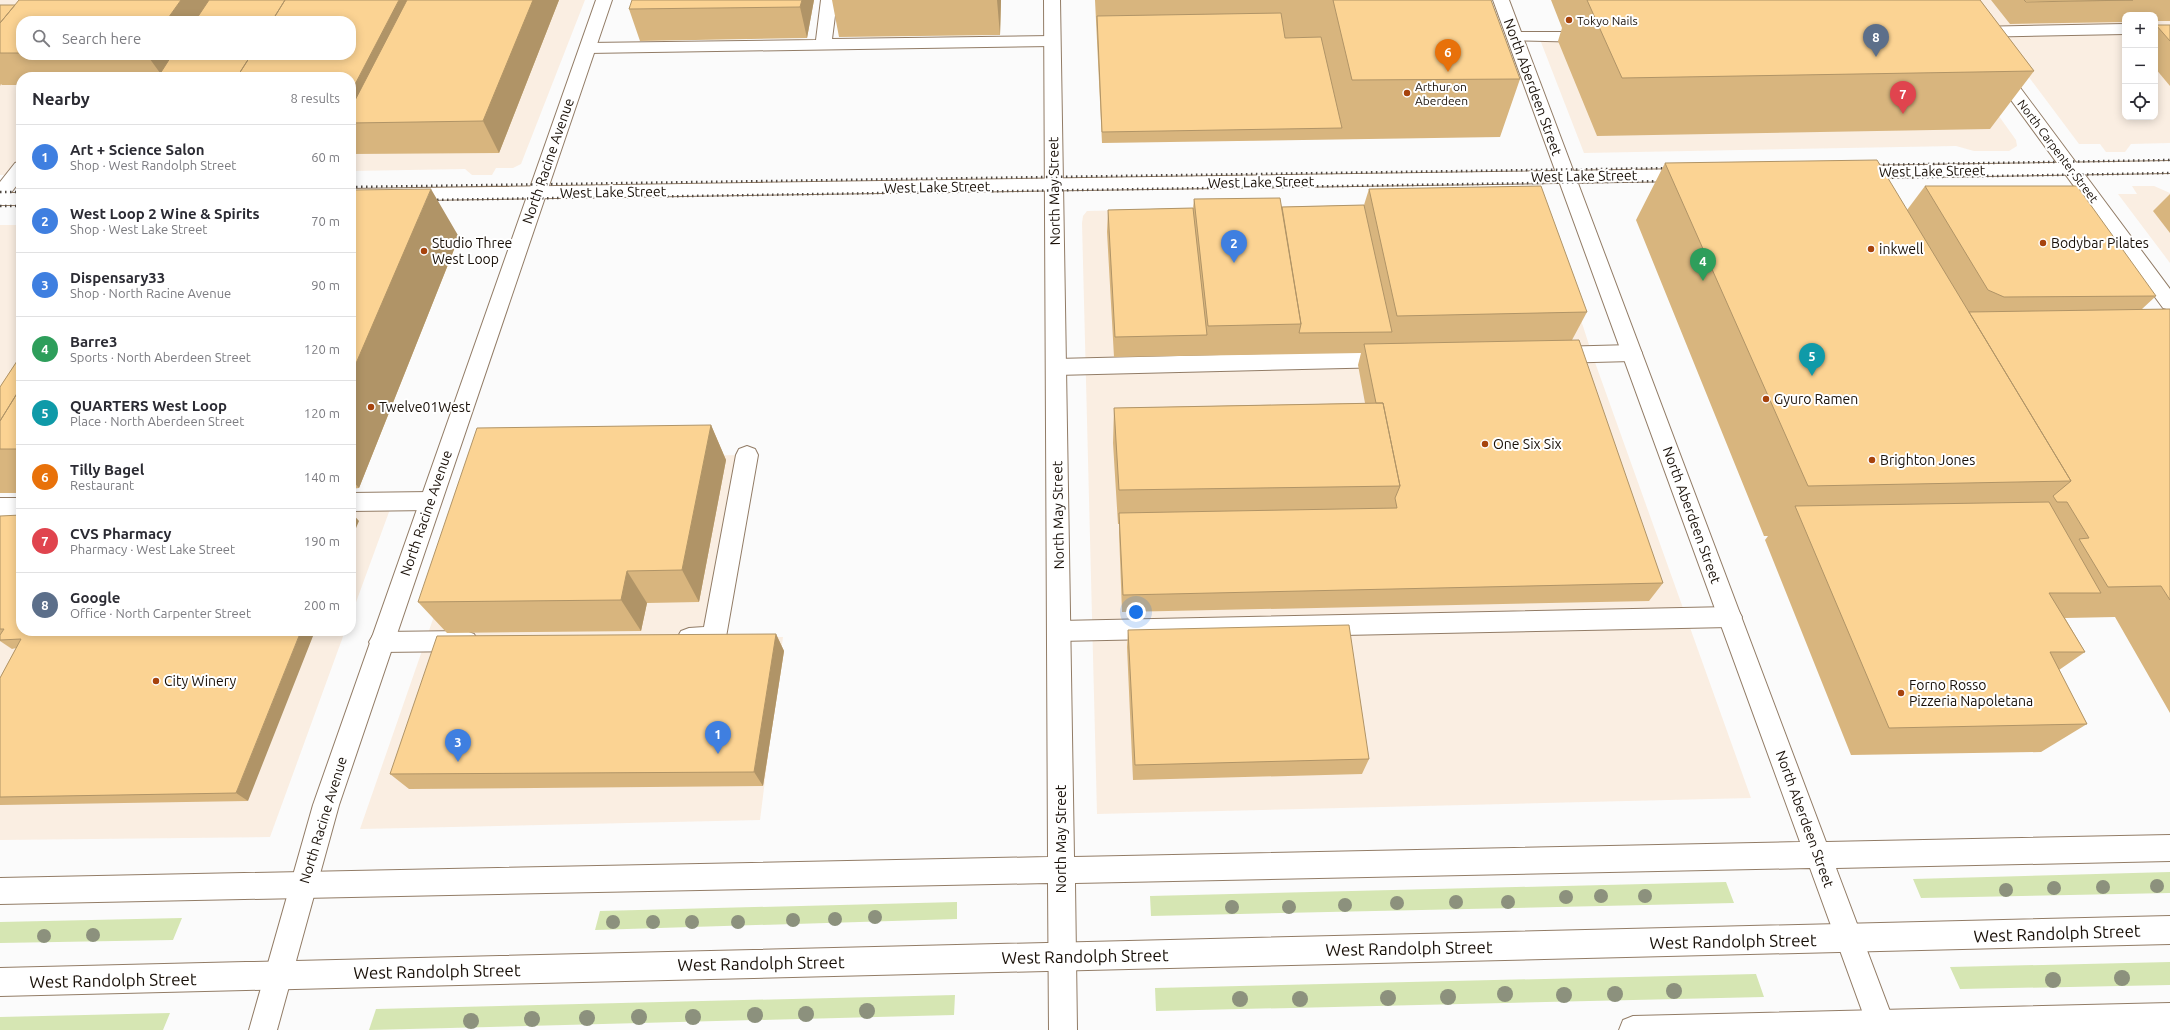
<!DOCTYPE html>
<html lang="en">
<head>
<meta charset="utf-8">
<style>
	:root { --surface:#fff; --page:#f2f2f3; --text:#2b2b33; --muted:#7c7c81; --line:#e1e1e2; --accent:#a6430d }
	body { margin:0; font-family:Ubuntu,sans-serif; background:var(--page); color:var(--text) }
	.controls { position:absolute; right:12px; top:12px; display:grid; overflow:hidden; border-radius:8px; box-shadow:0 2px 10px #0003 }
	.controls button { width:36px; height:36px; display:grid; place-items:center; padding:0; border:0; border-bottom:1px solid var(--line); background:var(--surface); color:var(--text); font:20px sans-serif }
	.you { position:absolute; left:1136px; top:612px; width:14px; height:14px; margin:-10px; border:3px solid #fff; border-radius:50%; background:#1a73e8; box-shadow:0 0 0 6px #1a73e833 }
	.badge { display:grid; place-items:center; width:26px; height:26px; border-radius:50%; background:var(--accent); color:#fff; font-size:13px; font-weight:700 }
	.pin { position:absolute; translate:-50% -33px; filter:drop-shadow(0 1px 2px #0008) }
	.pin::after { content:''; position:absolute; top:21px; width:14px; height:12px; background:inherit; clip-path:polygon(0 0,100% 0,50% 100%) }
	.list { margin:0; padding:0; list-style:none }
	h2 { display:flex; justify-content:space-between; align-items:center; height:52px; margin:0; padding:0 16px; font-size:17px }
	h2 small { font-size:13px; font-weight:400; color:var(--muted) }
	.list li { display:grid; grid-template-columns:26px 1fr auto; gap:12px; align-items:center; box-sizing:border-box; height:64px; padding:0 16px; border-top:1px solid var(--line) }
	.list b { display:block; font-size:15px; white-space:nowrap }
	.list p { margin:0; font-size:13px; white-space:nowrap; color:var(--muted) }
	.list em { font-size:13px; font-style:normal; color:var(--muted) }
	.icon { flex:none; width:22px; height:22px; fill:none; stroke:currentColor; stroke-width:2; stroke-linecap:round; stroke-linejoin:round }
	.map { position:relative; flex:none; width:2170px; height:1030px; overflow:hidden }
	.search { position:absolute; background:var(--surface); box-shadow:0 2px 10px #0003; left:16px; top:16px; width:340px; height:44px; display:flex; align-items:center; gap:10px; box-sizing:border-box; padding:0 14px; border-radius:16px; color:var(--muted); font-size:15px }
	.panel { position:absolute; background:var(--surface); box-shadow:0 2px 10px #0003; left:16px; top:72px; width:340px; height:564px; border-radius:16px }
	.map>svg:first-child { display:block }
</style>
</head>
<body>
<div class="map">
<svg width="2170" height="1030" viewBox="0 0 2170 1030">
	<rect width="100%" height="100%" fill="#fbfbfb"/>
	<path fill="#faeee2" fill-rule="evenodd" d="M 0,0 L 585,0 L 521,164 L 513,168 L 496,168 L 492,175 L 472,175 L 465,169 L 351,171 L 351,77 L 21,77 L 21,175 L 0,175 ZM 21,21 L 351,21 L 351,55 L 21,55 Z
		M 1971,0 L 2170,0 L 2170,143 L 2131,144 L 2125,152 L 2106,152 L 2100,144 L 2079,144 ZM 2125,15 L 2155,15 L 2155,117 L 2125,117 Z
		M 1939,32 L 2016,140 L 2017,146 L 2009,151 L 1974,151 L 1956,146 L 1584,153 L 1539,37 Z
		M 2132,186 L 2154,186 L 2170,193 L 2170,263 L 2118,194 L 2137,194 Z
		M 1543,203 L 1592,354 L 1751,798 L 1097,814 L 1082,223 L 1083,216 L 1087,211 L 1353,205 Z
		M 0,225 L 21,225 L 21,404 L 0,438 Z
		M 747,455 L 714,637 L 783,637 L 760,820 L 360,829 L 489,458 Z
		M 393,501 L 351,616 L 351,502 Z
		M 0,507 L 21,631 L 345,631 L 270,837 L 0,840 Z"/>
	<path fill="#d6e6b3" d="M 2170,872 L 2170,893 L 1921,898 L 1913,879 Z
		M 1726,882 L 1734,903 L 1151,916 L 1150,896 Z
		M 957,902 L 957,919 L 595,930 L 600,911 Z
		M 182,918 L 173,940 L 0,943 L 0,922 Z
		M 2170,962 L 2170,985 L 1960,989 L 1950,967 Z
		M 1756,974 L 1764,997 L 1156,1011 L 1155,988 Z
		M 955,995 L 954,1015 L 369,1030 L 376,1009 Z
		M 170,1013 L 163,1030 L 0,1030 L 0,1017 Z"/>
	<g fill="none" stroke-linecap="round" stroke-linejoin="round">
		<defs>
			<path id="service" d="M 821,0 L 837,0 L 832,39 L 1052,36 L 1058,38 L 1060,41 L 1058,44 L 1052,46 L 588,53 L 582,51 L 580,48 L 582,45 L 588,43 L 816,40 Z
				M 2125,24 L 2125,34 L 1974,37 L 1968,35 L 1966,32 L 1968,29 L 1974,27 Z
				M 1515,32 L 1589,32 L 1595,34 L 1597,37 L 1595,40 L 1589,42 L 1509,40 L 1507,37 L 1509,34 Z
				M 21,161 L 21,180 L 6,199 L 0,201 L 0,182 L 15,163 Z
				M 1632,345 L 1639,348 L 1642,353 L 1639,358 L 1632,361 L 1555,363 L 1548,360 L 1545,355 L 1548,350 L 1555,347 Z
				M 1389,351 L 1396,354 L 1399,359 L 1396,364 L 1389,367 L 1056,375 L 1049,372 L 1046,367 L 1049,362 L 1056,359 Z
				M 747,446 L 755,449 L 758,455 L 726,637 L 722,644 C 709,649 694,650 681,645 L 677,638 L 681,631 L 689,628 L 704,627 L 736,455 L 739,449 Z
				M 430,492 L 438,495 L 441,501 L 438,507 L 430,510 L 351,511 L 351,493 Z
				M 0,498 L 21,498 L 21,516 L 0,516 Z
				M 1730,607 L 1738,610 L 1742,617 L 1738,624 L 1730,627 L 1059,641 L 1051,638 L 1047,631 L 1051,624 L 1059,621 Z
				M 466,631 L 474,634 L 478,641 L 474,648 L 466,651 L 381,652 L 373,649 L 369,642 L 373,635 L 381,632 Z"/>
			<path id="minor" d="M 1044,0 L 1060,0 L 1074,857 L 1800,842 L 1493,0 L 1509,0 L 1826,842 L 2170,835 L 2170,861 L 1836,868 L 1897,1030 L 1869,1030 L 1810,868 L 1075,883 L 1077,1030 L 1049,1030 L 1048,883 L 0,904 L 0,878 L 1048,857 Z
				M 1998,65 L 2004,66 L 2170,289 L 2170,310 L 2163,308 L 1992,74 L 1990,70 L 1992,66 Z"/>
			<path id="tertiary" d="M 596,0 L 612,0 L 339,805 L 277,1030 L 249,1030 L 313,805 Z
				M 2170,1003 L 2170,1030 L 1619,1030 L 1623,1020 L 1633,1016 Z"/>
			<path id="secondary" d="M 2170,161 L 2170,173 L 1854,178 L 1848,176 L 1845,172 L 1848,168 L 1854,166 Z
				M 1690,169 L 1696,171 L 1699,175 L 1696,179 L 1690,181 L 351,201 L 351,189 Z
				M 0,193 L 21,193 L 21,205 L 0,205 Z
				M 2170,916 L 2170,944 L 0,996 L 0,968 Z"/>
		</defs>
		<use href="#service" stroke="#927c66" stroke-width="2"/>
		<use href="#minor" stroke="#927c66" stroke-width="2"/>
		<use href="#tertiary" stroke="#927c66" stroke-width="2"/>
		<use href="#secondary" stroke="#927c66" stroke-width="2"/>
		<use href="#service" fill="#fff" fill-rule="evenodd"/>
		<use href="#minor" fill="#fff" fill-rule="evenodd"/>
		<use href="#tertiary" fill="#fff" fill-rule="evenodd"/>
		<use href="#secondary" fill="#fff" fill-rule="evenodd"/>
		<path stroke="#4f4842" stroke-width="2.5" stroke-dasharray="1.5 3.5" stroke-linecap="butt" d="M 1868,165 L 2170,160
			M 1877,178 L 2170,173
			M 351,187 L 1674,168
			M 0,192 L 21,192
			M 427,200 L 1667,181
			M 0,206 L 21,206"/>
	</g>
	<g fill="#8c917d">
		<circle cx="2157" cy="886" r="7"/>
		<circle cx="2103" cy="887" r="7"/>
		<circle cx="2054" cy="888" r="7"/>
		<circle cx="2006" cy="890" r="7"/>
		<circle cx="1601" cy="896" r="7"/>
		<circle cx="1645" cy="896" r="7"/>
		<circle cx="1566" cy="897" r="7"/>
		<circle cx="1456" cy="902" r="7"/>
		<circle cx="1508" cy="902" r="7"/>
		<circle cx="1397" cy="903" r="7"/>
		<circle cx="1345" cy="905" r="7"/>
		<circle cx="1232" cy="907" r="7"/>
		<circle cx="1289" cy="907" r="7"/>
		<circle cx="875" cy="917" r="7"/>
		<circle cx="835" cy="919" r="7"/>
		<circle cx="793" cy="920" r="7"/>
		<circle cx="613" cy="922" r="7"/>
		<circle cx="653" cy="922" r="7"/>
		<circle cx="692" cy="922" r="7"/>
		<circle cx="738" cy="922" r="7"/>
		<circle cx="93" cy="935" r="7"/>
		<circle cx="44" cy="936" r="7"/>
		<circle cx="2122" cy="978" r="8"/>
		<circle cx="2053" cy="980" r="8"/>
		<circle cx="1674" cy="991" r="8"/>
		<circle cx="1505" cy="994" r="8"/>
		<circle cx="1615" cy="994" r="8"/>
		<circle cx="1564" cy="995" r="8"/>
		<circle cx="1448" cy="997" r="8"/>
		<circle cx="1388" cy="998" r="8"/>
		<circle cx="1240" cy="999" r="8"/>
		<circle cx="1300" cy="999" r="8"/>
		<circle cx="867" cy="1011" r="8"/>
		<circle cx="806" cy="1014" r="8"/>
		<circle cx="755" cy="1015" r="8"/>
		<circle cx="639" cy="1017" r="8"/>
		<circle cx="693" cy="1017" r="8"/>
		<circle cx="587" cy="1018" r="8"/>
		<circle cx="532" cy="1019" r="8"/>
		<circle cx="471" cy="1021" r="8"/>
	</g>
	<path fill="#d8b57e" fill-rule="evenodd" d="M 19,0 L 559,0 L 499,153 L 351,154 L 351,77 L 21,77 L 21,85 L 2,85 L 1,84 L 0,86 L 0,5 L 15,5 ZM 21,21 L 351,55 L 21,55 Z
		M 814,0 L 807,38 L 640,41 L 629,9 Z
		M 832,0 L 1001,0 L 1000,35 L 839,37 Z
		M 1095,0 L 1491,0 L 1520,79 L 1500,137 L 1102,143 Z
		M 1551,0 L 1980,0 L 2034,71 L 1990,129 L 1597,136 L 1558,41 L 1562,28 Z
		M 1991,0 L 2170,0 L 2170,21 L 2155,21 L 2155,15 L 2125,15 L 2125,22 L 2010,24 Z
		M 2156,25 L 2170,25 L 2170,86 L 2155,68 L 2155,27 Z
		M 1665,163 L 1907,210 L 1925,186 L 2156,296 L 2142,309 L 2170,309 L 2170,713 L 2115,617 L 2065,618 L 2085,652 L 2059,670 L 2087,724 L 2041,752 L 1851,755 L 1765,540 L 1768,536 L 1764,536 L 1636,220 Z
		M 1369,189 L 1587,312 L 1572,340 L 1663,583 L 1649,601 L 1122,612 L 1119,532 L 1119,524 L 1118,524 L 1113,443 L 1114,408 L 1365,403 L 1358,365 L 1361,353 L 1114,357 L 1107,232 L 1108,210 L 1193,208 L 1194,199 L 1282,207 L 1364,205 Z
		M 351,190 L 459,237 L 359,488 L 351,489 Z
		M 2170,194 L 2170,233 L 2153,211 Z
		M 21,355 L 21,493 L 0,493 L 0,387 Z
		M 711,425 L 726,460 L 699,602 L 647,603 L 641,631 L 447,633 L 418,602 Z
		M 0,516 L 248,801 L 0,805 L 0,678 L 16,648 L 12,649 L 0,641 Z
		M 1128,630 L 1369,759 L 1362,774 L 1133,780 L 1127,647 Z
		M 776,634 L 784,651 L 763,786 L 409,789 L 390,774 Z"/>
	<path fill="#b09467" d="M 181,0 L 216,0 L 210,21 L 166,21 Z
		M 399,0 L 428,0 L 351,123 L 351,92 Z
		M 533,0 L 559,0 L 499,153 L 483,121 Z
		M 802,0 L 814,0 L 807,38 L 800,7 Z
		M 997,0 L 1001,0 L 1000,35 Z
		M 147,55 L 187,55 L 163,77 Z
		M 431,189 L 459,237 L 359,488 L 351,479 L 351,375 Z
		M 711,425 L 726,460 L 699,602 L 682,570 Z
		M 351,512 L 359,521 L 351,540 Z
		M 627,571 L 647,603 L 641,631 L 621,600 Z
		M 301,631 L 315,631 L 248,801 L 236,793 Z
		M 776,634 L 784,651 L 763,786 L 754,772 Z"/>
	<path fill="#fbd393" stroke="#b09467" d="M 19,0 L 181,0 L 166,21 L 21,21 L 21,53 L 0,53 L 0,23 Z
		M 209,0 L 285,0 L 272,21 L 195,21 Z
		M 285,0 L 399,0 L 351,92 L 351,77 L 237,77 L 251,55 L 351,55 L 351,21 L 272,21 Z
		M 407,0 L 533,0 L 483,121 L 351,123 L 351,108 Z
		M 632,0 L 802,0 L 800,7 L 629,9 Z
		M 1333,0 L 1491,0 L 1520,79 L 1352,80 Z
		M 1587,0 L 1980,0 L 2034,71 L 1622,78 Z
		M 2024,0 L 2133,0 L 2026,2 Z
		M 0,5 L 15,5 L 0,23 Z
		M 1281,13 L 1285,38 L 1321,37 L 1342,128 L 1102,132 L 1097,16 Z
		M 2156,25 L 2170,25 L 2170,41 Z
		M 172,55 L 251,55 L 237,77 L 158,77 Z
		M 1877,160 L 2071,481 L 1808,486 L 1665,163 Z
		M 1541,186 L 1587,312 L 1397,316 L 1369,189 Z
		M 1925,186 L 2077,186 L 2156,296 L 2004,297 L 1988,290 Z
		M 431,189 L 351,375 L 351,190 Z
		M 1280,198 L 1301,324 L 1208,326 L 1194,199 Z
		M 1364,205 L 1392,332 L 1299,333 L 1301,324 L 1282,207 Z
		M 1193,208 L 1207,335 L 1115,337 L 1108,210 Z
		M 2170,309 L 2170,600 L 2161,586 L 2108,587 L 2079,539 L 2089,538 L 2067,502 L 2057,502 L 2053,496 L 2071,481 L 1969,312 Z
		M 1579,340 L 1663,583 L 1123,595 L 1119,513 L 1397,508 L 1395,498 L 1400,486 L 1383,403 L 1376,403 L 1364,344 Z
		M 21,355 L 21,387 L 0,421 L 0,387 Z
		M 21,387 L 21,449 L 0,449 L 0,421 Z
		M 1383,403 L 1400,486 L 1119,490 L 1114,408 Z
		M 711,425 L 682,570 L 627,571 L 621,600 L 418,602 L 477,428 Z
		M 2049,502 L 2101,593 L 2049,593 L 2085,652 L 2050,652 L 2087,724 L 1889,728 L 1795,506 Z
		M 21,515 L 21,631 L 301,631 L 236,793 L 0,797 L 0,678 L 21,639 L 0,640 L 0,635 L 4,629 L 0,629 L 0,516 Z
		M 1349,625 L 1369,759 L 1135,765 L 1128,630 Z
		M 776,634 L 754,772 L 390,774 L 437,636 Z"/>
	<g fill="#a6430d" stroke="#fff" stroke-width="1.5">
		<circle cx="1569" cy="20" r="4"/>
		<circle cx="1407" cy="93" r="4"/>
		<circle cx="2043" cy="243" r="4"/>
		<circle cx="1871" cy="249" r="4"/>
		<circle cx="424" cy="251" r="4"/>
		<circle cx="1766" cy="399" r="4"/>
		<circle cx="371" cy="407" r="4"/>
		<circle cx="1485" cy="444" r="4"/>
		<circle cx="1872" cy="460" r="4"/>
		<circle cx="156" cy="681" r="4"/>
		<circle cx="1901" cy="693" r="4"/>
	</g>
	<g text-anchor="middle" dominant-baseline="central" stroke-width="4" stroke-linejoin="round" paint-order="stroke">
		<g font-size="12" fill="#191008" stroke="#fff" text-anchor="start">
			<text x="1577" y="20">Tokyo Nails</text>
			<text x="1415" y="86">Arthur on<tspan x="1415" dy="14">Aberdeen</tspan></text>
		</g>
		<g font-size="12" fill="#191008" stroke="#fff">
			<text transform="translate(2058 151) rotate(53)">North Carpenter Street</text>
		</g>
		<g font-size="14" fill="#191008" stroke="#fff">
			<text transform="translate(1533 87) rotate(70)">North Aberdeen Street</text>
			<text transform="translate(548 161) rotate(-71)">North Racine Avenue</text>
			<text transform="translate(1932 171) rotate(-1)">West Lake Street</text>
			<text transform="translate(1584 176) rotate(-1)">West Lake Street</text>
			<text transform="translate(1261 182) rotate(-1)">West Lake Street</text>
			<text transform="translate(937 187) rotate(-1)">West Lake Street</text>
			<text transform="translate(1054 191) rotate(-91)">North May Street</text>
			<text transform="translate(613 192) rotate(-1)">West Lake Street</text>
			<text transform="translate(426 513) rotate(-71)">North Racine Avenue</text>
			<text transform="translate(1058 515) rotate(-91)">North May Street</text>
			<text transform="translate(1692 515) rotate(70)">North Aberdeen Street</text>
			<text transform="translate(1805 819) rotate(70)">North Aberdeen Street</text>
			<text transform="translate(323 820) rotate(-73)">North Racine Avenue</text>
			<text transform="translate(1061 839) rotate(-90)">North May Street</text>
		</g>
		<g font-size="14" fill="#191008" stroke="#fff" text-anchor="start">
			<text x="432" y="243">Studio Three<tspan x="432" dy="16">West Loop</tspan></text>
			<text x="2051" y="243">Bodybar Pilates</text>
			<text x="1879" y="249">inkwell</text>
			<text x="1774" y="399">Gyuro Ramen</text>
			<text x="379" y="407">Twelve01West</text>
			<text x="1493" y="444">One Six Six</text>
			<text x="1880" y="460">Brighton Jones</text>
			<text x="164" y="681">City Winery</text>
			<text x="1909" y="685">Forno Rosso<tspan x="1909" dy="16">Pizzeria Napoletana</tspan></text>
		</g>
		<g font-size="17" fill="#191008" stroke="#fff">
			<text transform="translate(2057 933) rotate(-2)">West Randolph Street</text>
			<text transform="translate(1733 941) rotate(-1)">West Randolph Street</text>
			<text transform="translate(1409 948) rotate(-1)">West Randolph Street</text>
			<text transform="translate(1085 956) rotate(-1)">West Randolph Street</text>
			<text transform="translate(761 963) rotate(-1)">West Randolph Street</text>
			<text transform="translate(437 971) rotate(-1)">West Randolph Street</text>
			<text transform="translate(113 980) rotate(-1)">West Randolph Street</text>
		</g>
	</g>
</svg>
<div class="controls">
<button>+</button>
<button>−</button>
<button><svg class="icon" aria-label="locate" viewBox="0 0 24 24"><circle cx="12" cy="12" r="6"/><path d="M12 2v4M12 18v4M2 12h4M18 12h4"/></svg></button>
</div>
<div class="you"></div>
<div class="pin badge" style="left:718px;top:754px;background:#3f7fe0">1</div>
<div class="pin badge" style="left:1234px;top:263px;background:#3f7fe0">2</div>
<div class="pin badge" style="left:458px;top:762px;background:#3f7fe0">3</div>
<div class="pin badge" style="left:1703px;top:281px;background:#2e9e5b">4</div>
<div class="pin badge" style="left:1812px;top:376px;background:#0f9aa8">5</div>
<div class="pin badge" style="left:1448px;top:72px;background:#e8710a">6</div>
<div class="pin badge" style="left:1903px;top:114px;background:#e0444e">7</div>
<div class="pin badge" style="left:1876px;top:57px;background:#5c6f8a">8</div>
<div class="search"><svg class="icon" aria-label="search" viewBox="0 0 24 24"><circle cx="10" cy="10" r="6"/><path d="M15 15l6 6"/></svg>Search here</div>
<section class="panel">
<h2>Nearby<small>8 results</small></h2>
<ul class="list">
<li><span class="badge" style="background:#3f7fe0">1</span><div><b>Art + Science Salon</b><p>Shop · West Randolph Street</p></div><em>60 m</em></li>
<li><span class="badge" style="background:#3f7fe0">2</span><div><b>West Loop 2 Wine &amp; Spirits</b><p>Shop · West Lake Street</p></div><em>70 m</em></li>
<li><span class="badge" style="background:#3f7fe0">3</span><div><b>Dispensary33</b><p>Shop · North Racine Avenue</p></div><em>90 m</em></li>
<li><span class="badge" style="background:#2e9e5b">4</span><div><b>Barre3</b><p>Sports · North Aberdeen Street</p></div><em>120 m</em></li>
<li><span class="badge" style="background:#0f9aa8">5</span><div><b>QUARTERS West Loop</b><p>Place · North Aberdeen Street</p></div><em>120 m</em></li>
<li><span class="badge" style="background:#e8710a">6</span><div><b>Tilly Bagel</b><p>Restaurant</p></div><em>140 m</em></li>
<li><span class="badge" style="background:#e0444e">7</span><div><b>CVS Pharmacy</b><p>Pharmacy · West Lake Street</p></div><em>190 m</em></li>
<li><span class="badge" style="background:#5c6f8a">8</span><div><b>Google</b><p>Office · North Carpenter Street</p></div><em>200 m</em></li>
</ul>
</section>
</div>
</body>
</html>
